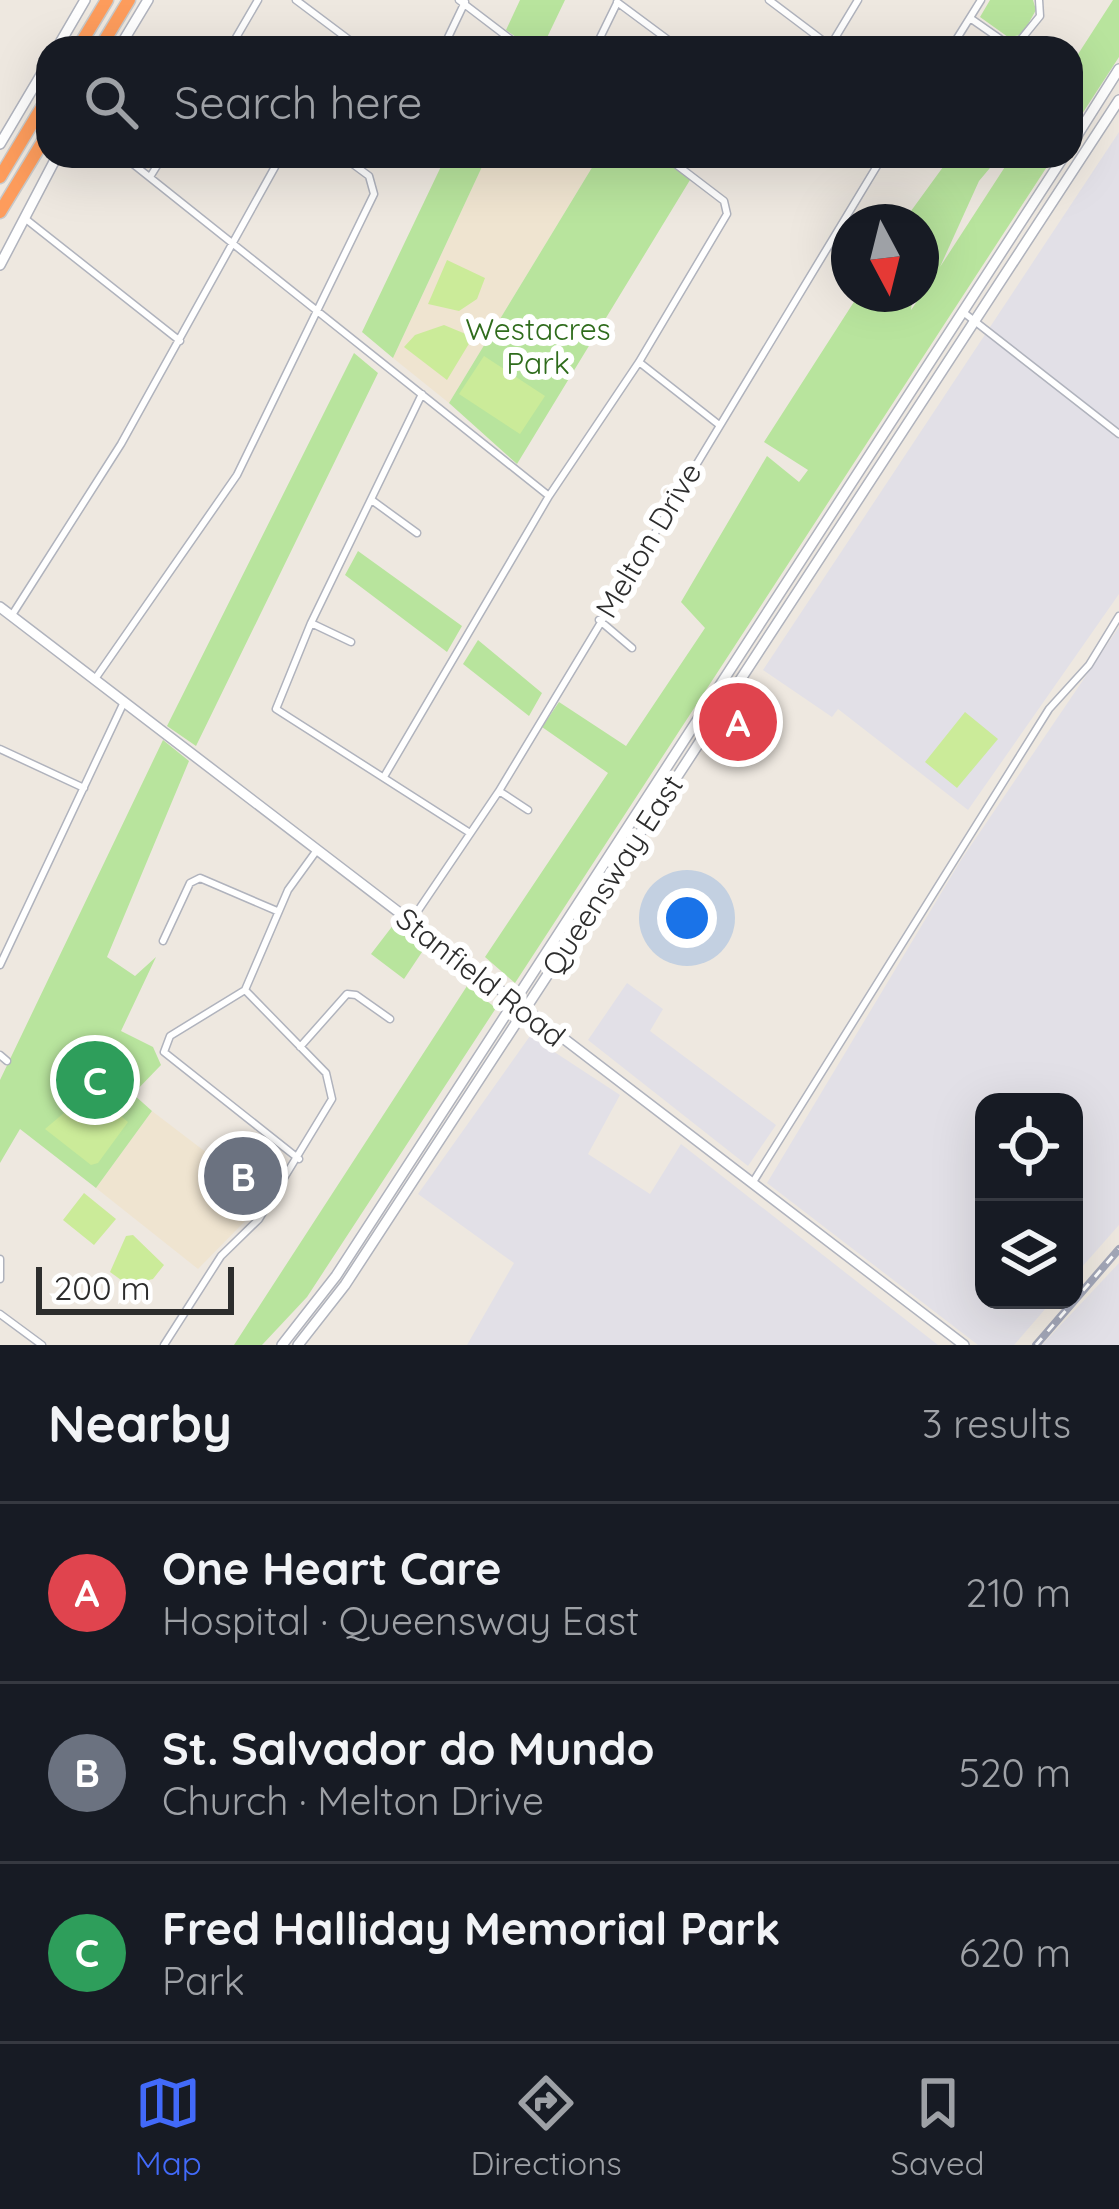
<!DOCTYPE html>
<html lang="en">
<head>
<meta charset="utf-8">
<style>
	:root { --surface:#171b24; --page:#242831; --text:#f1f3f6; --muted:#9ea1a6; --line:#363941; --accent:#426af9 }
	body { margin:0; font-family:Quicksand,sans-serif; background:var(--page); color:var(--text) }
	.controls { position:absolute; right:36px; bottom:36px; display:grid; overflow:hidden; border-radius:24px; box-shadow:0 12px 48px #0002 }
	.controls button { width:108px; height:108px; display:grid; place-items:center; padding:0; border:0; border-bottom:3px solid var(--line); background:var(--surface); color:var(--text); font:60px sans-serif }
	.compass { position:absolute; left:831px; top:204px; width:108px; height:108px; border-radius:50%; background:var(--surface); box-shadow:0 12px 48px #0002; rotate:173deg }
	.scale { position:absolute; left:36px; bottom:30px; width:198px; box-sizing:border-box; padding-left:12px; border:6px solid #2d2d2d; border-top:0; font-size:33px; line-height:42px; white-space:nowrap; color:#2d2d2d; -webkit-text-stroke:9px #fff; paint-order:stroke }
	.you { position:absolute; left:687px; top:918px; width:42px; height:42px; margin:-30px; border:9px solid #fff; border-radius:50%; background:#1a73e8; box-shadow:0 0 0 18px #1a73e833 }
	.badge { display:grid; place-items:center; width:78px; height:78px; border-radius:50%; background:var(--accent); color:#fff; font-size:39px; font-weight:700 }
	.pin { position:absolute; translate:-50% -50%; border:6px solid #fff; box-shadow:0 3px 12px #0006 }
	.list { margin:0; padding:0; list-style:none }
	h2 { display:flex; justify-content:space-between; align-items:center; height:156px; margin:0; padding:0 48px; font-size:51px }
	h2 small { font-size:39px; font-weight:400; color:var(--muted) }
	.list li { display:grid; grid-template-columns:78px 1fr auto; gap:36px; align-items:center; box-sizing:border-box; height:180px; padding:0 48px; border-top:3px solid var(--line) }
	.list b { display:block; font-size:45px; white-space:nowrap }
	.list p { margin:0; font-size:39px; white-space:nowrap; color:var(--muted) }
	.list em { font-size:39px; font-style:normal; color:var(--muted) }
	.icon { flex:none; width:66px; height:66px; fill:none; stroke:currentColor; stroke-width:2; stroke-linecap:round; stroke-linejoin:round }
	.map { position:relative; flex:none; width:1119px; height:1345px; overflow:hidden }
	.search { position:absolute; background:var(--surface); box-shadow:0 12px 48px #0002; left:36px; right:36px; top:36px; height:132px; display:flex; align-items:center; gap:30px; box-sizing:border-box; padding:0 42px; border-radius:36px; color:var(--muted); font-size:45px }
	.sheet { height:696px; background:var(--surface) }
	nav { display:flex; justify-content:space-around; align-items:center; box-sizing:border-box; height:168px; border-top:3px solid var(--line); background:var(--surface); font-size:33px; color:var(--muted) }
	nav a { display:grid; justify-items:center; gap:6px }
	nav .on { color:var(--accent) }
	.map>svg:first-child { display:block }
</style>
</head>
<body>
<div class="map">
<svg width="1119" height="1345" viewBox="0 0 1119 1345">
	<rect width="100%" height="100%" fill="#eee8e0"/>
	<path fill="#e2e0e7" d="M 1119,132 L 1119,594 L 968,810 L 838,709 L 832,717 L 763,670 Z
		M 1119,627 L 1119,1225 L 1074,1276 L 1074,1102 L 984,1102 L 984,1300 L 1053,1300 L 1014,1345 L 978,1345 L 767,1183 L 961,860 Z
		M 627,983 L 663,1009 L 650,1031 L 776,1125 L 748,1166 L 588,1040 Z
		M 530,1036 L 620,1095 L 588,1154 L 650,1194 L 681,1144 L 938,1345 L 467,1345 L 514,1263 L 418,1194 Z
		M 1119,1263 L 1119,1345 L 1042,1345 Z"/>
	<path fill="#efe4d0" d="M 487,156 L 599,156 L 449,403 L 393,358 Z
		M 152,1111 L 224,1166 L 210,1188 L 253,1213 L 198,1269 L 96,1188 Z"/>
	<path fill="#b8e49d" d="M 520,0 L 565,0 L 542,48 L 532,48 L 506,30 Z
		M 990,0 L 1033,0 L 1036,10 L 1022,35 L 1008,37 L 980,17 Z
		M 1113,0 L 1119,0 L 1119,57 L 1071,131 L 1071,65 Z
		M 446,156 L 487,156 L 393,358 L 362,332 Z
		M 599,156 L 658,156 L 690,180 L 517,464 L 449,403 Z
		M 951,156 L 1000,156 L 979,181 L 940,267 L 1012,156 L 1054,156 L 515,983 L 485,957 L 608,773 L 542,727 L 559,702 L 626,746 L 705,628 L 681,602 L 767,456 L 799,482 L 808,470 L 764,442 L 859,294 L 913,294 L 911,310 L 931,281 L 921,272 L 921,222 L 903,222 Z
		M 354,353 L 378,373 L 196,746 L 167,726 Z
		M 358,551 L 462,626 L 447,652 L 345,575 Z
		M 478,640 L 542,693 L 529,716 L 463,664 Z
		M 163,740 L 189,761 L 107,957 L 135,976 L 156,957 L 121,1031 L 153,1047 L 161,1065 L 133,1094 L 152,1111 L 96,1188 L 20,1129 L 0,1163 L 0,1080 Z
		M 394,924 L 426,946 L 404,979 L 371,954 Z
		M 467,986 L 496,1008 L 307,1297 L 262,1345 L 234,1345 Z"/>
	<path fill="#cbeb99" d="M 447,260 L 485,278 L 477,299 L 459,311 L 428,304 Z
		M 444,325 L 473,337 L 447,380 L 404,347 L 415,335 Z
		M 484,356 L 545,396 L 520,434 L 459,394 Z
		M 965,712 L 998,739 L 957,788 L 925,762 Z
		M 78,1101 L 105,1102 L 128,1122 L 98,1163 L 91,1165 L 45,1129 Z
		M 84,1193 L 116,1219 L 94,1245 L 63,1220 Z
		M 133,1235 L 164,1265 L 153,1279 L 128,1285 L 110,1272 L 126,1236 Z"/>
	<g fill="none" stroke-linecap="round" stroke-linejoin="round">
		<defs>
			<path id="street" d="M 296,0 L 360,48
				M 459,0 L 522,48
				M 769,0 L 830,46
				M 617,2 L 679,48
				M 970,18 L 1003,41 L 1018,43 L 1040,16 L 1039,0
				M 230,48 L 258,0
				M 443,48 L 465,2
				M 595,48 L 617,3
				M 829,48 L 858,0
				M 951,48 L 981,0
				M 123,156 L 549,496
				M 150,177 L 163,156
				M 27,220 L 180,341
				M 963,312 L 1119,434
				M 639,362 L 718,424
				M 422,394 L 311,623 L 276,709 L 470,833
				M 373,501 L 417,533
				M 12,615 L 121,444 L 281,156
				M 599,620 L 632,648
				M 311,623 L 351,642
				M 95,679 L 237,475 L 374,194 L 369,176 L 342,156
				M 0,749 L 84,788
				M 385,775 L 549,496 L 639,362 L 727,214 L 724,201 L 665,156
				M 499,791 L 528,810
				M 411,921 L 499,791 L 883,156
				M 163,941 L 190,883 L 200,878 L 277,911
				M 0,965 L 124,702
				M 245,990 L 170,1036 L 164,1052 L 299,1159
				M 300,1047 L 347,994 L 356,995 L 390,1019
				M 0,1055 L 7,1061
				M 753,1182 L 1049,709 L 1089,665 L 1119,616
				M 0,1259 L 0,1279
				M 0,1314 L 42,1345
				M 164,1345 L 221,1256 L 259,1219 L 332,1099 L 326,1073 L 245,990 L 288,890 L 317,850"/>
			<path id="secondary" d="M 57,48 L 85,0
				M 119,48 L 148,0
				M 0,144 L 48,63
				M 1071,145 L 1119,69
				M 0,265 L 57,156
				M 0,607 L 964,1345
				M 282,1345 L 336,1276 L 1064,156
				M 298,1345 L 345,1285 L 1119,100"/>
			<path id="highway" d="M 78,48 L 107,0
				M 100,48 L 129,0
				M 0,177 L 48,97
				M 0,212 L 48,133"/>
		</defs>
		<use href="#street" stroke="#b0b3bd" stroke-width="9"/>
		<use href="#secondary" stroke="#b0b3bd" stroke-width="12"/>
		<use href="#highway" stroke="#c8c8c8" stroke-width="15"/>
		<use href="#street" stroke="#fff" stroke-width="6"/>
		<use href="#secondary" stroke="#fff" stroke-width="9"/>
		<use href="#highway" stroke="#fd9c5c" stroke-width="12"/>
		<defs>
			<path id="rail" d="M 1036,1345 L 1119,1249"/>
		</defs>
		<use href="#rail" stroke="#a2a6b7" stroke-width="8"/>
		<use href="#rail" stroke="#fff" stroke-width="3" stroke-dasharray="9" stroke-linecap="butt"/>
	</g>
	<g text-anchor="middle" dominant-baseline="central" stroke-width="12" stroke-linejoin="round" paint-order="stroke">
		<g font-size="30" fill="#2f6c1c" stroke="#fff">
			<text x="538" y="329">Westacres<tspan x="538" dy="34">Park</tspan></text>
		</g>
		<g font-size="30" fill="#2d2d2d" stroke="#fff">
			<text transform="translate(648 540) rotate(-59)">Melton Drive</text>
			<text transform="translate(612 875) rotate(-57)">Queensway East</text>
			<text transform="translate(481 977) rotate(38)">Stanfield Road</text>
		</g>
	</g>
</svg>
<div class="controls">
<button><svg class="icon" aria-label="locate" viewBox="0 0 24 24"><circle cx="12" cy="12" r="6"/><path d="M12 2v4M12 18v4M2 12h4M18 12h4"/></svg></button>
<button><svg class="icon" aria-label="layers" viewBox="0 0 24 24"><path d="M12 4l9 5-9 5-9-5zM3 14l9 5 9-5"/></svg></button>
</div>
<svg class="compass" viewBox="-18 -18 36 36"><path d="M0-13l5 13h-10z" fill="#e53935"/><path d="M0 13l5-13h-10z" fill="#9ea1a6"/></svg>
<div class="scale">200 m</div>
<div class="you"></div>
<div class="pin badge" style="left:738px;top:722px;background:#e0444e">A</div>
<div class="pin badge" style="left:243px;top:1176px;background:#6b7280">B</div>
<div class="pin badge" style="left:95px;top:1080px;background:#2e9e5b">C</div>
<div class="search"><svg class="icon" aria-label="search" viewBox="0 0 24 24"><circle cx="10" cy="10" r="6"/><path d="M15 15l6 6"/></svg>Search here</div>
</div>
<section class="sheet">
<h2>Nearby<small>3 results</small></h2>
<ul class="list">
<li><span class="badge" style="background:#e0444e">A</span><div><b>One Heart Care</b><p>Hospital · Queensway East</p></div><em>210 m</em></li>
<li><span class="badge" style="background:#6b7280">B</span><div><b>St. Salvador do Mundo</b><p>Church · Melton Drive</p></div><em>520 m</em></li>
<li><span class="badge" style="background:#2e9e5b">C</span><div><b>Fred Halliday Memorial Park</b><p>Park</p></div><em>620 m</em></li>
</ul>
</section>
<nav>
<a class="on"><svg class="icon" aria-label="map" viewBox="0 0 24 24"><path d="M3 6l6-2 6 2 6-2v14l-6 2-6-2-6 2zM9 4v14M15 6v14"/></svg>Map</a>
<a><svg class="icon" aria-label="directions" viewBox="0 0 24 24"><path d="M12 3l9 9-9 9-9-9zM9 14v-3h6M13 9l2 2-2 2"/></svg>Directions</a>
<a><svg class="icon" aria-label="saved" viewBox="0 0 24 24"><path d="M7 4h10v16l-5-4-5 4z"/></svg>Saved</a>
</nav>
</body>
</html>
